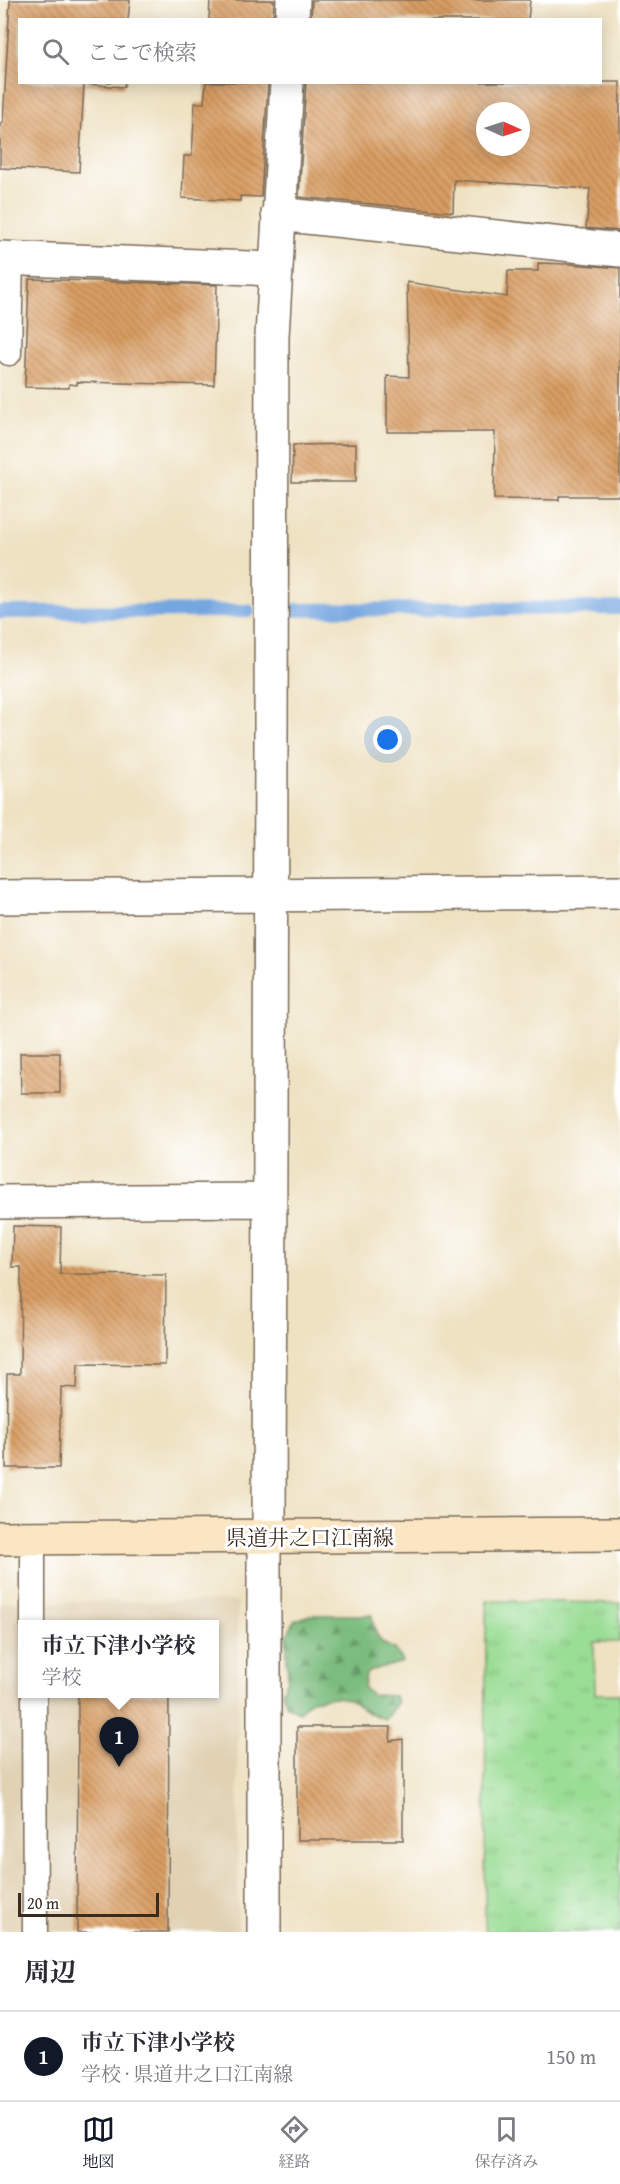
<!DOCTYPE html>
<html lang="ja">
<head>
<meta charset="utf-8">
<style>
	:root { --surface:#fff; --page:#f2f2f3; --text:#2b2b33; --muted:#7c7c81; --line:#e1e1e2; --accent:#111827 }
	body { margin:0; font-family:"Gentium Book Plus","Noto Serif JP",serif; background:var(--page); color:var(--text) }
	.compass { position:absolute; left:476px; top:102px; width:54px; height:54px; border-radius:50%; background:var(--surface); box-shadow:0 3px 15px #0003; rotate:93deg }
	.scale { position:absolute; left:18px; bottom:15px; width:141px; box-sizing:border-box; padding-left:6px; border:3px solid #3b2a1e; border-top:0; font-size:16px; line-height:21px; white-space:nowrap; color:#3b2a1e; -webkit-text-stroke:4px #fff; paint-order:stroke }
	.you { position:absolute; left:388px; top:740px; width:21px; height:21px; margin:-15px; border:4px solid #fff; border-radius:50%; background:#1a73e8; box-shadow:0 0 0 9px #1a73e833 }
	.badge { display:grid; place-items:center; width:39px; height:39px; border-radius:50%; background:var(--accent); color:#fff; font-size:20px; font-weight:700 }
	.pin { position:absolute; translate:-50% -50px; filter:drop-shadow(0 2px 3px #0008) }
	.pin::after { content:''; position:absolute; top:32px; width:21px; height:18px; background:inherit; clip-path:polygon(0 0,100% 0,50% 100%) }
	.popup { position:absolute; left:18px; top:1620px; width:201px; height:78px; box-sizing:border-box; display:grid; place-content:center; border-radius:0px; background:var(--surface); filter:drop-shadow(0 2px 4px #0005); font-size:20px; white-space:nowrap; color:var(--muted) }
	.popup b { font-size:22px; color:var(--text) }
	.popup::after { content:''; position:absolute; left:50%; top:100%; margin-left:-12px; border:12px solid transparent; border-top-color:var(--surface) }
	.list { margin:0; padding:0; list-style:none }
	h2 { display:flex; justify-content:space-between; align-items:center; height:78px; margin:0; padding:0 24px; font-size:26px }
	h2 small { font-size:20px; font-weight:400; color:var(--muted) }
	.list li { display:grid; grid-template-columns:39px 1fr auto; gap:18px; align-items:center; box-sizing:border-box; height:90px; padding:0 24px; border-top:2px solid var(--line) }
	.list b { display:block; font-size:22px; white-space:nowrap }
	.list p { margin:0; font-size:20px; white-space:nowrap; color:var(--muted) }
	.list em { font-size:20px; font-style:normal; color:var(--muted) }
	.icon { flex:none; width:33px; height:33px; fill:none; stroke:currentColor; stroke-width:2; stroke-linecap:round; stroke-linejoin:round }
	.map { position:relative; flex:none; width:620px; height:1932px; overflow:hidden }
	.search { position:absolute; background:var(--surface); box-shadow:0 3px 15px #0003; left:18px; right:18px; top:18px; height:66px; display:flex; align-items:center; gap:15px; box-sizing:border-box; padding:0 21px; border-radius:0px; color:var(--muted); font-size:22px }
	.sheet { height:168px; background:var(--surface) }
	nav { display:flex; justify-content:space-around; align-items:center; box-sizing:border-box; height:84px; border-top:2px solid var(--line); background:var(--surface); font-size:16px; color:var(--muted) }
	nav a { display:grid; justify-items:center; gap:3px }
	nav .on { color:var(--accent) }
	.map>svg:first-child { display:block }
</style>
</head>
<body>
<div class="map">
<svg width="620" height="1932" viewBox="0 0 620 1932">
	<defs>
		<pattern id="grass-tufts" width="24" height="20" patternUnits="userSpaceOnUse" patternTransform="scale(1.5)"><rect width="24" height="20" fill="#9add94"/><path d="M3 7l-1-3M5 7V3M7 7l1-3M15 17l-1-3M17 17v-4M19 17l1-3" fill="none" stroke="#86be7f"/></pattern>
		<pattern id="forest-firs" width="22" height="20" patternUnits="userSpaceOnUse" patternTransform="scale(1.5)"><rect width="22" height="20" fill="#7bbc7e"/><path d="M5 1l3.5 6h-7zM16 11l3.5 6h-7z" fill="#669967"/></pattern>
		<pattern id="building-back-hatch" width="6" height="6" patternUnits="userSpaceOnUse" patternTransform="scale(1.5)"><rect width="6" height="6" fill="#d99e63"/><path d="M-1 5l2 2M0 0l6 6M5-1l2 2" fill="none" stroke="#b18151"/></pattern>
	</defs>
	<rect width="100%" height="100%" fill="#fff"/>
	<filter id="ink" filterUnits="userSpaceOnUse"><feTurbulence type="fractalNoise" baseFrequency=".0167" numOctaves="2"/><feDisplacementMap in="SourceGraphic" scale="12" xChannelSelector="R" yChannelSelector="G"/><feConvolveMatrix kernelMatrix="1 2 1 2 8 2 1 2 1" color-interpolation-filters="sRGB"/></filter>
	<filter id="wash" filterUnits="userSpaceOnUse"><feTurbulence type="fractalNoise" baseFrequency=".008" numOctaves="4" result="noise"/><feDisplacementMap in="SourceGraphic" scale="24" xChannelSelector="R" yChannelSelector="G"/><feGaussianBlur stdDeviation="1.35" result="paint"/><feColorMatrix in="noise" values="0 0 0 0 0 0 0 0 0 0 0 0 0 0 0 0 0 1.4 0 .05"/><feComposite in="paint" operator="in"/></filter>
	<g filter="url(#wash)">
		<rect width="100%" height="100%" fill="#efe2c3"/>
		<path fill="#e1d2b4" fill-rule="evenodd" d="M 238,1601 L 238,1932 L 0,1932 L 0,1602 ZM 23,1624 L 215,1624 L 215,1694 L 23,1694 Z"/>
		<path fill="url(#grass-tufts)" stroke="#6a8459" stroke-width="1.5" d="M 486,1601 L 620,1603 L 620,1642 L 594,1642 L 595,1694 L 620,1694 L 620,1932 L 485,1932 Z"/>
		<path fill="url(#forest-firs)" stroke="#5b734e" stroke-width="1.5" d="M 311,1615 L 372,1615 C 374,1632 378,1644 395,1649 L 402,1662 C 388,1668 379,1665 366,1674 L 364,1688 L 372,1695 L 395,1696 L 397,1703 L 385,1719 L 368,1713 L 349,1699 L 334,1697 L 311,1700 L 299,1712 L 287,1706 L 282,1692 L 288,1679 L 286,1637 L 295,1620 Z"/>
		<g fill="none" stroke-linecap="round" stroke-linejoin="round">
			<path stroke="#74a6e0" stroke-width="14" d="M 289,610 L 620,608
				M 0,612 L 248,611"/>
		</g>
		<g id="blocks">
			<path fill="url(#building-back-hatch)" fill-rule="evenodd" d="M 10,0 L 130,0 L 128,20 L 20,20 L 20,82 L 125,82 L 124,87 L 84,84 L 79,172 L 0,168 L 0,123 L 3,123 Z
				M 210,0 L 274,0 L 273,20 L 209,20 Z
				M 312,0 L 530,0 L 528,20 L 311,20 Z
				M 206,82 L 268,82 L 261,197 L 240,196 L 240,201 L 182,198 L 184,156 L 192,156 L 195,103 L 204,103 Z
				M 306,82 L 620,82 L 620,231 L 586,228 L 590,189 L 454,180 L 453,212 L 299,197 ZM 485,111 L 521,111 L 521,147 L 485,147 Z
				M 538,263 L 569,264 L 620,268 L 620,496 L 559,496 L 559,500 L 494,499 L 495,432 L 387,432 L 387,376 L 409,377 L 407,282 L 507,297 L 508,271 L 538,271 Z
				M 29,279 L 217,285 L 214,385 L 77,382 L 77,385 L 69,384 L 69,388 L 25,387 Z
				M 356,444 L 356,482 L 292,482 L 293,445 Z
				M 20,1053 L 60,1053 L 60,1093 L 21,1093 Z
				M 13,1226 L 61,1227 L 60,1274 L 166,1275 L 165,1365 L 78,1364 L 77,1388 L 61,1387 L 59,1468 L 6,1468 L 7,1374 L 20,1374 L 21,1267 L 12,1267 Z
				M 78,1694 L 169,1694 L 168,1932 L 77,1932 Z
				M 297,1727 L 391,1727 L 390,1741 L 403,1739 L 403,1840 L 297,1840 Z"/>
		</g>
	</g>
	<g filter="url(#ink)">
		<use href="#blocks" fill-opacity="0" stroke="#7a6a58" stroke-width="1.5"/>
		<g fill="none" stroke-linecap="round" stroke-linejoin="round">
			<defs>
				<path id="service" d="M 9,353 L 11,258
					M 33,1538 L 33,1624
					M 34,1694 L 35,1932"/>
				<path id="minor" d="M 292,20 L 293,0
					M 278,214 L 620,250
					M 0,258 L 274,269
					M 0,897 L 620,892
					M 0,1202 L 270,1200
					M 264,1537 L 264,1932
					M 269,1537 L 272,336 L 287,82"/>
				<path id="secondary" d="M 0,1538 L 620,1534"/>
			</defs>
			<use href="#service" stroke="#7a6a58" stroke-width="27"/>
			<use href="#minor" stroke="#7a6a58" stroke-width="36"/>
			<use href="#secondary" stroke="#7a6a58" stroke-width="36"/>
			<use href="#service" stroke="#fff" stroke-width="24"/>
			<use href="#minor" stroke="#fff" stroke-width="33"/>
			<use href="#secondary" stroke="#fbe6c4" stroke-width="33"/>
		</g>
	</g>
	<g text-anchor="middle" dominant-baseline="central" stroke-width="6" stroke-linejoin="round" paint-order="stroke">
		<g font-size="21" fill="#3b2a1e" stroke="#fff">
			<text x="310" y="1537">県道井之口江南線</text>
		</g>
	</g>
</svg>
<svg class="compass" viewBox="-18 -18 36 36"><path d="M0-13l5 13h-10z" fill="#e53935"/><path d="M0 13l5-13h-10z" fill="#7c7c81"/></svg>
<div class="scale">20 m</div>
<div class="you"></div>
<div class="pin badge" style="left:119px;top:1767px">1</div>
<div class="popup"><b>市立下津小学校</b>学校</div>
<div class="search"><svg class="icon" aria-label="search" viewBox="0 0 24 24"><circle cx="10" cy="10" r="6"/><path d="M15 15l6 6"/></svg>ここで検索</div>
</div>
<section class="sheet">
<h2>周辺<small></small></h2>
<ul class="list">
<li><span class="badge">1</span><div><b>市立下津小学校</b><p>学校 · 県道井之口江南線</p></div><em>150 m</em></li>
</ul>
</section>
<nav>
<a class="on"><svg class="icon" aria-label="map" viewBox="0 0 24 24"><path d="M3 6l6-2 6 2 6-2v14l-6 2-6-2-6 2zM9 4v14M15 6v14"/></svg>地図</a>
<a><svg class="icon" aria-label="directions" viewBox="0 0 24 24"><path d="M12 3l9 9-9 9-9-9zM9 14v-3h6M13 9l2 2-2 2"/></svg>経路</a>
<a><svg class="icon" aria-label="saved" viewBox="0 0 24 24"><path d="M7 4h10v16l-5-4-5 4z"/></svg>保存済み</a>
</nav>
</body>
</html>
